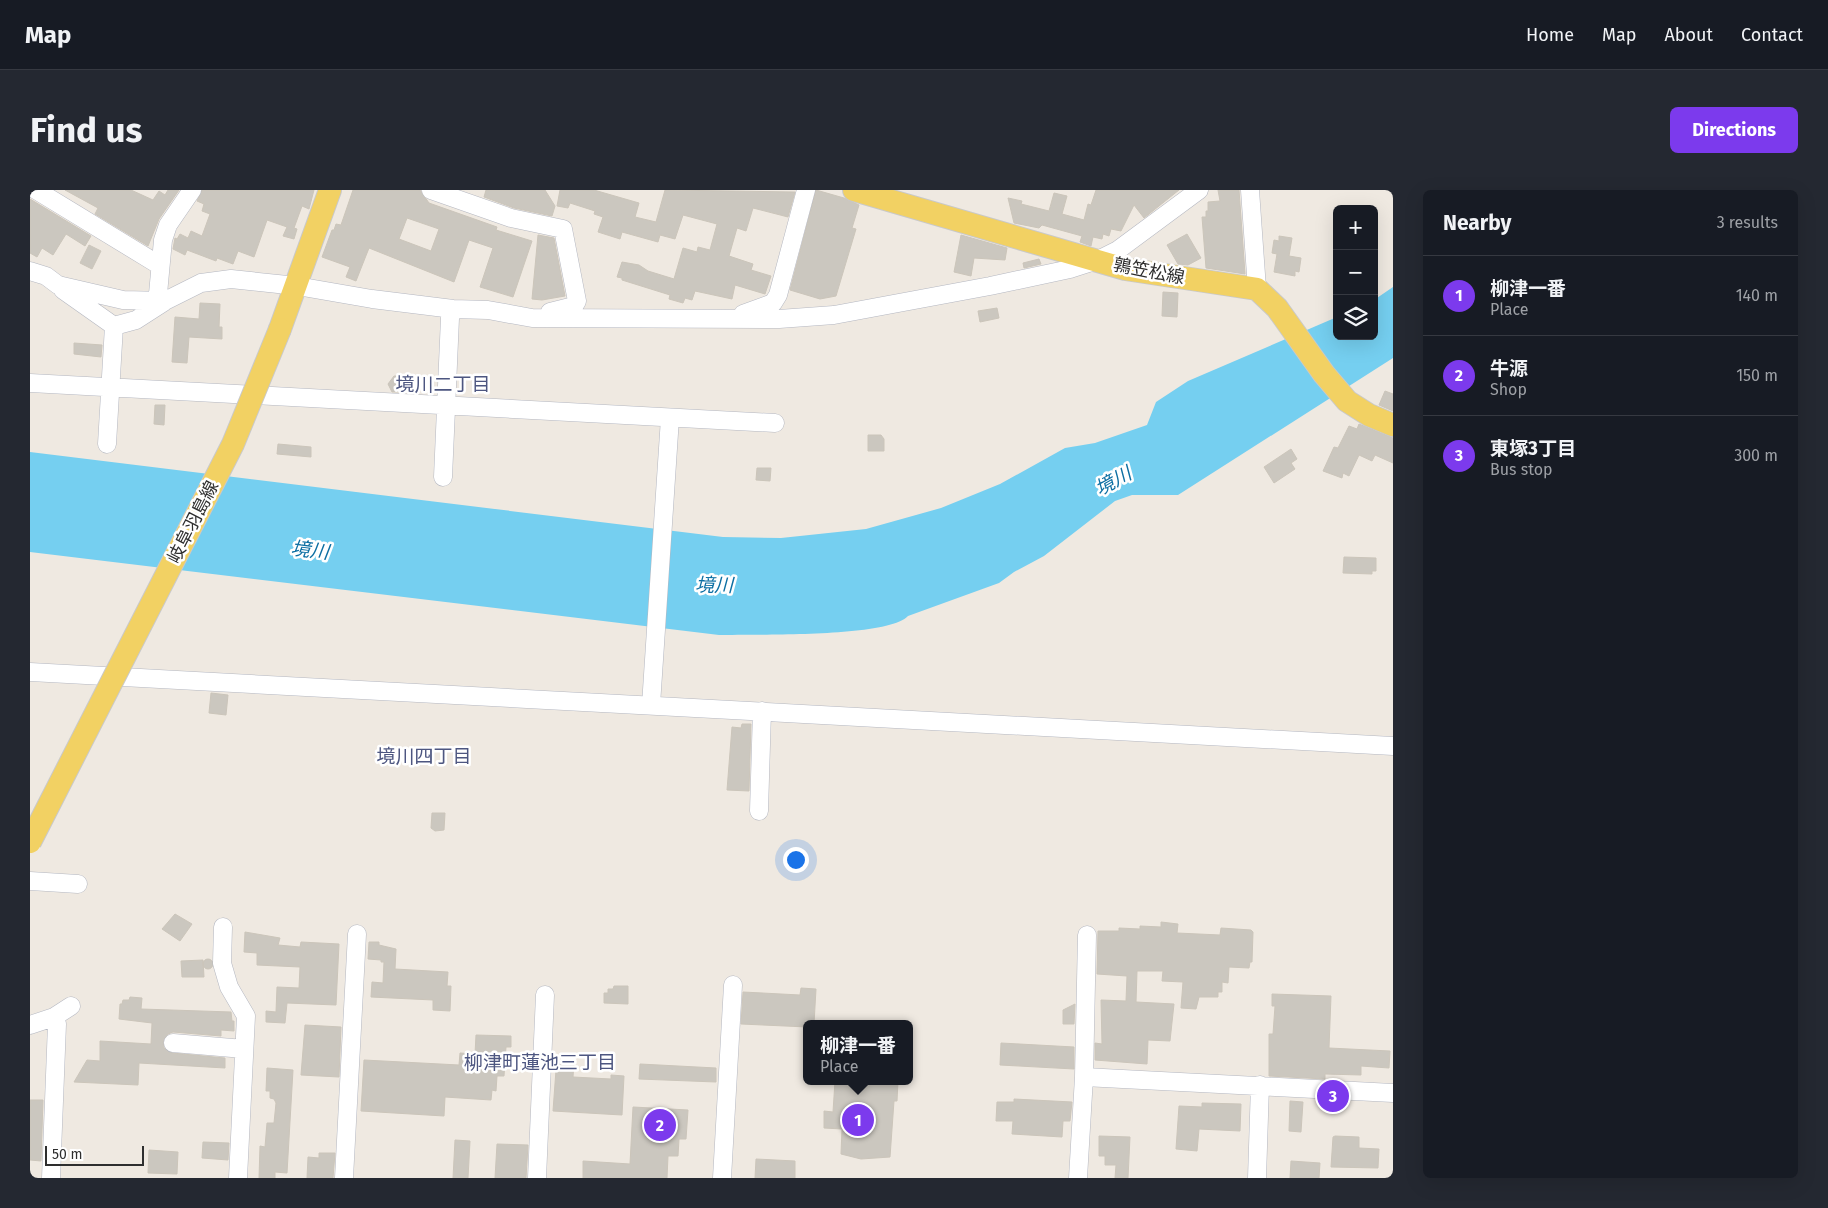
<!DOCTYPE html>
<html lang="en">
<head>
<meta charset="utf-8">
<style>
	:root { --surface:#171b24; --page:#242831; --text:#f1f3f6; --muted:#9ea1a6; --line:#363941; --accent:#7c3aed }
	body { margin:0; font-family:"Fira Sans","Noto Sans JP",sans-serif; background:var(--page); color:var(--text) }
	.controls { position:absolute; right:15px; top:15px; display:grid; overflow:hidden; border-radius:8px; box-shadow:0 5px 20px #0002 }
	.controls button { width:45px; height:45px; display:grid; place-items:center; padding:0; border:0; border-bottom:1px solid var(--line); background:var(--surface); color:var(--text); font:25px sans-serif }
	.scale { position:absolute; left:15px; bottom:12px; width:99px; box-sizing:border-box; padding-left:5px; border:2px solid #2e2e2e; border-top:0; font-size:14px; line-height:18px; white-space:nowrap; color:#2e2e2e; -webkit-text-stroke:4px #fff; paint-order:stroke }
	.you { position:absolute; left:765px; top:669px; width:18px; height:18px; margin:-12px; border:4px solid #fff; border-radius:50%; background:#1a73e8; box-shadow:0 0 0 8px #1a73e833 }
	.badge { display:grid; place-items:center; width:32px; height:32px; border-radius:50%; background:var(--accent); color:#fff; font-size:16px; font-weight:700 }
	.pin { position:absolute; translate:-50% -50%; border:2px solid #fff; box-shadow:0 1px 5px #0006 }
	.popup { position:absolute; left:773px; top:830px; width:110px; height:65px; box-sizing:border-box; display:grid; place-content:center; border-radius:8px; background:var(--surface); filter:drop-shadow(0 1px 4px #0005); font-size:16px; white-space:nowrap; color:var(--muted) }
	.popup b { font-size:19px; color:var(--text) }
	.popup::after { content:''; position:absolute; left:50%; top:100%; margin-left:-10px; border:10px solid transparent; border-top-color:var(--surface) }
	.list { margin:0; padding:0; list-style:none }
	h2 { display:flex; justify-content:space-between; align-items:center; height:65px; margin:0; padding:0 20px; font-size:21px }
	h2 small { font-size:16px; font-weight:400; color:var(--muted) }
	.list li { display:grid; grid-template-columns:32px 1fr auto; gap:15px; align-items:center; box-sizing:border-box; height:80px; padding:0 20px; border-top:1px solid var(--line) }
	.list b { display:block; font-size:19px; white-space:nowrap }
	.list p { margin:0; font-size:16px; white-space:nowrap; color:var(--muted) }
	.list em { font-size:16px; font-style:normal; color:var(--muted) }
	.icon { flex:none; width:28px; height:28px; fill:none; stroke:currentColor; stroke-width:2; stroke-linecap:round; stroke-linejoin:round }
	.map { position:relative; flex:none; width:1363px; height:988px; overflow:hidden; border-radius:8px }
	header { display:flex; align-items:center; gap:30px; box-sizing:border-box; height:70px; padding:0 25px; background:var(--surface); border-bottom:1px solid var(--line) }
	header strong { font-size:24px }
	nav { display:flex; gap:28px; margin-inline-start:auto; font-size:18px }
	.intro { display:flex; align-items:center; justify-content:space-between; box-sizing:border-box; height:120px; padding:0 30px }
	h1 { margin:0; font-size:35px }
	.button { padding:12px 22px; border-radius:8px; background:var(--accent); color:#fff; font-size:18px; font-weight:700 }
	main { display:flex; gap:30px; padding:0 30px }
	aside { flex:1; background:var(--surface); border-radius:8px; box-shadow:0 5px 20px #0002 }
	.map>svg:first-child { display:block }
</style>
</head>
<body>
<header>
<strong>Map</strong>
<nav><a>Home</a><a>Map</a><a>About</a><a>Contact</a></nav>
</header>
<div class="intro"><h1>Find us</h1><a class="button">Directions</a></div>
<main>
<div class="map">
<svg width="1363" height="988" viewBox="0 0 1363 988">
	<rect width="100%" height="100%" fill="#efe9e1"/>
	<path fill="#75cff0" d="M 1363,97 L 1363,168 L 1148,305 L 1102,305 L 1085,311 L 1014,366 L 984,382 L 969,393 L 878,426 C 857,448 724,444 689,445 L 0,362 L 0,262 L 693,347 L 751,348 L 836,339 L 911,318 L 970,294 L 1035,258 L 1065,253 L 1117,235 L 1126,212 L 1158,191 L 1307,127 L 1307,146 L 1344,146 L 1344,110 Z"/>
	<path fill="#cbc7bf" stroke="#cbc5ba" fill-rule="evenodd" d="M 35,0 L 101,0 L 123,10 L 129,1 L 135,5 L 138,0 L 149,0 L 129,29 L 118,56 L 65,24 L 68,18 Z
		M 172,0 L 284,0 L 279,19 L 272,16 L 264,38 L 267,39 L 264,49 L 253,46 L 257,37 L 237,30 L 224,67 L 208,61 L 203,74 L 187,68 L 186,71 L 157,60 L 155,65 L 143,59 L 145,48 L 147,49 L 150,44 L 158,48 L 161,41 L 172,46 L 180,24 L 172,21 L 174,14 L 167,11 Z
		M 323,0 L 390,0 L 399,13 L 467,37 L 466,40 L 502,51 L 483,107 L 450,97 L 463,58 L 439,50 L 424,92 L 339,58 L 326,91 L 316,87 L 320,77 L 292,67 L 302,40 L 304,40 L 306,34 L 311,35 ZM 377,28 L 409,39 L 401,61 L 369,49 Z
		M 456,0 L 515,0 L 525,16 L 522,26 L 484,18 L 454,7 Z
		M 530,0 L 564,0 L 609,13 L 605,27 L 626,32 L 635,0 L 765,2 L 758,27 L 723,18 L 716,41 L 707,38 L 699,66 L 723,74 L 721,80 L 741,86 L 735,104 L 705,95 L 702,109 L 665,101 L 662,110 L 655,108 L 653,113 L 639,109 L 640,105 L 592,90 L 592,88 L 587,87 L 592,72 L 609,75 L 618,81 L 644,89 L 653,58 L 667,62 L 668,57 L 680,60 L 687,34 L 653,25 L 645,49 L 630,45 L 628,52 L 592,42 L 590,49 L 568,42 L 573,27 L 564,24 L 565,21 L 540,13 L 538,18 L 527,16 Z
		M 786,0 L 814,8 L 829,15 L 822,38 L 826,39 L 806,106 L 790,109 L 760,100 Z
		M 1066,0 L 1149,0 L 1114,28 L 1104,15 L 1091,41 L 1081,39 L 1079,46 L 1073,44 L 1072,49 L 1063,47 L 1061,56 L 1050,52 L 1052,46 L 1012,35 L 1009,38 L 984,33 L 978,8 L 992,11 L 991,14 L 1019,21 L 1024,3 L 1037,6 L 1032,24 L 1054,30 L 1058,14 L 1061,15 Z
		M 1188,0 L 1209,0 L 1215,84 L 1176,78 L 1172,27 L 1176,27 L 1176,21 L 1178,21 L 1178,12 L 1190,11 Z
		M 0,9 L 61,46 L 55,56 L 36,44 L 23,65 L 12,58 L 7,67 L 0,63 Z
		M 1157,44 L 1171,68 L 1158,75 L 1148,74 L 1137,55 Z
		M 508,45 L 524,48 L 535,106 L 512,110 L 502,109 Z
		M 931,45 L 977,58 L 975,70 L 944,68 L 941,86 L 924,82 Z
		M 1249,46 L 1262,48 L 1259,66 L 1271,68 L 1269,82 L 1265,81 L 1265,86 L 1244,82 L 1247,64 L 1242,63 L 1244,50 L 1249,51 Z
		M 59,55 L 71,61 L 62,79 L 50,73 Z
		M 1009,69 L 1011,74 L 994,78 L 993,73 Z
		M 1133,102 L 1148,103 L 1147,127 L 1132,126 Z
		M 170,113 L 190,114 L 189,137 L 192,137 L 192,149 L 159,147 L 157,173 L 142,172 L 145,127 L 169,129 Z
		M 967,118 L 969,128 L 950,132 L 948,121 Z
		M 44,153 L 72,155 L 71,167 L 44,164 Z
		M 364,186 L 374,186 L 378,195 L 373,202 L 362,202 L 358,194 Z
		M 1355,201 L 1363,204 L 1363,221 L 1349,215 Z
		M 125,215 L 135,215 L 134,235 L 124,234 Z
		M 1329,234 L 1363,248 L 1363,273 L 1345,265 L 1342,271 L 1329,265 L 1319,286 L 1313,283 L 1312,288 L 1293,281 L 1304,257 L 1308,258 L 1319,236 L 1327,239 Z
		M 838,245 L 851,245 L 854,249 L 854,261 L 838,261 Z
		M 248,254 L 281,257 L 281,267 L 247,264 Z
		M 1261,259 L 1267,269 L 1261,273 L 1265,279 L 1244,293 L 1234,277 Z
		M 727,278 L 741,278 L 740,291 L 726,290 Z
		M 1314,367 L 1346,368 L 1346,381 L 1342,381 L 1342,384 L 1313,383 Z
		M 181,503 L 198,505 L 196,525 L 179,523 Z
		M 712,534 L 721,534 L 719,601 L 697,600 L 702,537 L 711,538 Z
		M 402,623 L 415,623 L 414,640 L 405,641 L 401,638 Z
		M 145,724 L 162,734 L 150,751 L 132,739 Z
		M 1131,732 L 1148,734 L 1147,743 L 1190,745 L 1191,738 L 1221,740 L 1223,742 L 1222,772 L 1220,772 L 1219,778 L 1199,777 L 1198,793 L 1192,792 L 1192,802 L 1188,802 L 1188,807 L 1169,807 L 1166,819 L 1151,818 L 1153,792 L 1132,791 L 1133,781 L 1107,781 L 1106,812 L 1144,814 L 1140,851 L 1118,850 L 1117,874 L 1065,870 L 1065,853 L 1072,854 L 1071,810 L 1096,811 L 1097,786 L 1067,784 L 1068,741 L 1089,741 L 1089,738 L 1110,739 L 1110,736 L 1131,737 Z
		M 215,742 L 250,748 L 248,755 L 270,757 L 271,752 L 309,754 L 306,815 L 257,813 L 255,833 L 236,832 L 236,821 L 246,822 L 247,797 L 269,798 L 270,777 L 227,775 L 227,763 L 214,762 Z
		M 339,752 L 349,752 L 349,755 L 366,759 L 365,779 L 418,782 L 417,796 L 421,796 L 420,821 L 403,820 L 403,810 L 341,807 L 342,792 L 353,793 L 354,772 L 351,772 L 351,770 L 338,769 Z
		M173 774a5 5 0 1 1 10 0a5 5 0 1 1-10 0Z
		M 173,770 L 174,787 L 152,787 L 151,771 Z
		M 584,796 L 598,796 L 598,814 L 574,813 L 574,803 L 578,803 L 578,799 L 583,799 Z
		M 771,798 L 786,799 L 784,834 L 777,834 L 777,837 L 711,834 L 713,802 L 770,805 Z
		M 1242,804 L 1301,806 L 1299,858 L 1360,861 L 1359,878 L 1331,876 L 1331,885 L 1295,884 L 1295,889 L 1239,886 L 1239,844 L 1243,844 L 1245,816 L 1242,816 Z
		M 100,807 L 112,808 L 111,819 L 201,822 L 202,831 L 204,831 L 204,841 L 191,840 L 191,846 L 143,842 L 138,844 L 133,852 L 134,858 L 142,863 L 195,868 L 195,878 L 109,873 L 108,895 L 44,892 L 57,870 L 70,871 L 70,851 L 121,854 L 122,833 L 89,829 L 90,814 L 92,814 L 93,810 L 99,810 Z
		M 1045,814 L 1044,834 L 1033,834 L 1033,820 Z
		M 275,835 L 311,837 L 309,887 L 271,885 Z
		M 446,845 L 481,846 L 481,857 L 476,857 L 474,886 L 467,886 L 466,901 L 462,900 L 461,910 L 415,907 L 414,926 L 331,921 L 334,870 L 429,875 L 430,863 L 445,864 Z
		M 971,853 L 1044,857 L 1044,879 L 970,875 Z
		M 529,871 L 544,872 L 543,887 L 581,889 L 581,885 L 594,886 L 592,925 L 523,921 L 526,880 L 529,881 Z
		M 610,874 L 686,878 L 686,892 L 609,889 Z
		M 237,878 L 263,880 L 257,983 L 245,982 L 245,988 L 229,988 L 230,956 L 235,957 L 237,933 L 244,933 L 246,913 L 244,909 L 240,908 L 240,901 L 236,901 Z
		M 805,891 L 868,891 L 867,911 L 864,911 L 860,967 L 831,969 L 811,964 L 812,939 L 794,938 L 794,921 L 803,922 Z
		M 984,909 L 1042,912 L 1040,931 L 1033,931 L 1032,947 L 982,944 L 983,931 L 966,931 L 967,912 L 984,912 Z
		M 0,910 L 13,910 L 11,971 L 0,970 Z
		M 1260,911 L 1273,912 L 1271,942 L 1259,941 Z
		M 1172,913 L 1211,914 L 1210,941 L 1169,939 L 1167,961 L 1146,959 L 1149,916 L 1172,917 Z
		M 603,917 L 658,920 L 656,949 L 649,949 L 648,966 L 638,966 L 637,988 L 553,988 L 553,971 L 600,974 Z
		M 1069,946 L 1100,947 L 1098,988 L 1085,988 L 1086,975 L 1075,975 L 1075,966 L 1069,966 Z
		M 1305,946 L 1329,947 L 1329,958 L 1349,959 L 1348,978 L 1301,977 L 1303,947 Z
		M 425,950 L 440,951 L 438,988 L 423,988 Z
		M 173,952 L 199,953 L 198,970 L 172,968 Z
		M 467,954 L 498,955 L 496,988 L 465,988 Z
		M 119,960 L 148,962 L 147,984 L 118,983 Z
		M 289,963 L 305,963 L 303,988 L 277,988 L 278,967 L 289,968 Z
		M 726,969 L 765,971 L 765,988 L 725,988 Z
		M 1261,971 L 1290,973 L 1289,988 L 1260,988 Z"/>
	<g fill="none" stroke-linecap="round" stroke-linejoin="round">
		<defs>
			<path id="minor" d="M 6,0 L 129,75
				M 401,0 L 481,28 L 533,39 L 547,111 L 544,116 L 520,122
				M 1220,0 L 1227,99
				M 0,81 L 16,86 L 28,95 L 93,110 L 135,111 L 171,93 L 201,89 L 267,96 L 342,109 L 423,119 L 458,120 L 502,128 L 749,129 L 804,125 L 960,96 L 1040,79 L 1068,70 L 1088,60 L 1169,0
				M 33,100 L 84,136 L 106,130 L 134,112
				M 124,112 L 128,104 L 133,50 L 138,35 L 162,0
				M 713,124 L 743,113 L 748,105 L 776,0
				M 0,193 L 745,233
				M 77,254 L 84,136
				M 413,287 L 420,128 L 423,119
				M 0,482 L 1363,556
				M 621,515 L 640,228
				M 729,621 L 732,521
				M 0,691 L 48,694
				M 193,737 L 192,773 L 199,797 L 216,826 L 208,988
				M 0,835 L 24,827 L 41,816
				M 143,853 L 214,859
				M 1054,887 L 1363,903
				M 21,988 L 27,834 L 24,827
				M 314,988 L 327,744
				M 507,988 L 515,805
				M 692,988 L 703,795
				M 1048,988 L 1054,887 L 1057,745
				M 1227,988 L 1230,895"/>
			<path id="major" d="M 824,0 L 1095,79 L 1227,99 L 1247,118 L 1294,184 L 1317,211 L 1339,225 L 1363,235
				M 250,139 L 300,0"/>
		</defs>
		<use href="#minor" stroke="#b4b7c1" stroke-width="19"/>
		<use href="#major" stroke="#c9c9c9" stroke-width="24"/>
		<use href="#minor" stroke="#fff" stroke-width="18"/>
		<use href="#major" stroke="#f2d163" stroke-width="22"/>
		<defs>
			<path id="major-bridge" d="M 0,652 L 203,254 L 250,139"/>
		</defs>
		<use href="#major-bridge" stroke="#c9c9c9" stroke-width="24" stroke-linecap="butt"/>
		<use href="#major-bridge" stroke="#f2d163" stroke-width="22"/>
	</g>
	<g text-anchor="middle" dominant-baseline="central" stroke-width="5" stroke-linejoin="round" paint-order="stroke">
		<g font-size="18" fill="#2e2e2e" stroke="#fff">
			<text transform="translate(1119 81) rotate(11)">鶉笠松線</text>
			<text transform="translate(163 332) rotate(-63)">岐阜羽島線</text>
		</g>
		<g font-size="19" fill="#4d5680" stroke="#fff">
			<text x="413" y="194">境川二丁目</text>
			<text x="394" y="566">境川四丁目</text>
			<text x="510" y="872">柳津町蓮池三丁目</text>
		</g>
		<g font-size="19" font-style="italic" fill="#0d6fa3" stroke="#fff">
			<text transform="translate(1083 291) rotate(-29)">境川</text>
			<text transform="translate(280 360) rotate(7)">境川</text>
			<text transform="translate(684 395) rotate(1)">境川</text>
		</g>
	</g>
</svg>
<div class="controls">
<button>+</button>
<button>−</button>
<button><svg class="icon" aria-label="layers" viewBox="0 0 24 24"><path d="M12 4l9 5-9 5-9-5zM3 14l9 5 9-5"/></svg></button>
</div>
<div class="scale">50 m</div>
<div class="you"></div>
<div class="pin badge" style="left:828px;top:930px">1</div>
<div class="popup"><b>柳津一番</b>Place</div>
<div class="pin badge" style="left:630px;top:935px">2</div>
<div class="pin badge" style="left:1303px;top:906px">3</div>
</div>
<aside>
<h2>Nearby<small>3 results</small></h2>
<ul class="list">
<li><span class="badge">1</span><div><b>柳津一番</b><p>Place</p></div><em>140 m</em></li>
<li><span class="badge">2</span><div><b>牛源</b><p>Shop</p></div><em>150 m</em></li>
<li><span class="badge">3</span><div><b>東塚3丁目</b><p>Bus stop</p></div><em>300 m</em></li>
</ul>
</aside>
</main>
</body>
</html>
